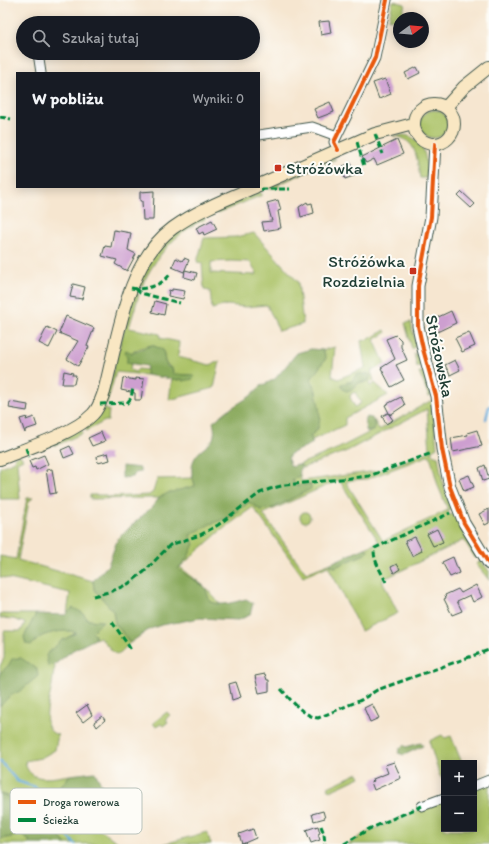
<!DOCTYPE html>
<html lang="pl">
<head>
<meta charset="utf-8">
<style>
	:root { --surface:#171b24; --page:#20242c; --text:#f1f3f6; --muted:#9ea1a6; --line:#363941 }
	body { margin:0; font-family:Itim,sans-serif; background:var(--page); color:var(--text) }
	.controls { position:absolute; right:12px; bottom:12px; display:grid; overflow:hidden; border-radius:0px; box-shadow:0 2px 10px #0003 }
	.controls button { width:36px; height:36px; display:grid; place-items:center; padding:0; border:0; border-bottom:1px solid var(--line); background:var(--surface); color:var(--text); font:20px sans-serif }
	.compass { position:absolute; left:393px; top:12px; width:36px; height:36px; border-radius:50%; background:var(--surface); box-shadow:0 2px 10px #0003; rotate:74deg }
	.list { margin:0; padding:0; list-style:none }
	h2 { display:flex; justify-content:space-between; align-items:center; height:52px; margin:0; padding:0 16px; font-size:17px }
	h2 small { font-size:13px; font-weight:400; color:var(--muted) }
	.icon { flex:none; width:22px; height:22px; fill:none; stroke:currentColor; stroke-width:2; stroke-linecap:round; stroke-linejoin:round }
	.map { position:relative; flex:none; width:489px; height:844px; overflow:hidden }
	.search { position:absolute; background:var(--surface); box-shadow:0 2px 10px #0003; left:16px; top:16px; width:244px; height:44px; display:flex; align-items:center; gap:10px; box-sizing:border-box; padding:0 14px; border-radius:22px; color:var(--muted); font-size:15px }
	.panel { position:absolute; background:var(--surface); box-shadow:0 2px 10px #0003; left:16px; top:72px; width:244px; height:116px; border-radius:0px }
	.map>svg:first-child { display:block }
</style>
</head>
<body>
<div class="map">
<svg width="489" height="844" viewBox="0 0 489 844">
	<rect width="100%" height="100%" fill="#fdfcf7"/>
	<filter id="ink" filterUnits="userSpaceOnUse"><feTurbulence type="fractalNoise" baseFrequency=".025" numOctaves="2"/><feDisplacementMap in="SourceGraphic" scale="8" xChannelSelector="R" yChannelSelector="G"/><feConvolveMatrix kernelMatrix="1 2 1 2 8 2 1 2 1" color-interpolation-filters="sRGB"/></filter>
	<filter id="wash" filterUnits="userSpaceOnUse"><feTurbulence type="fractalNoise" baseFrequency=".012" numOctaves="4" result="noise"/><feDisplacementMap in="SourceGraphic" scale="16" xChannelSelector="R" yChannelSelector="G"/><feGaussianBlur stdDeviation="0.9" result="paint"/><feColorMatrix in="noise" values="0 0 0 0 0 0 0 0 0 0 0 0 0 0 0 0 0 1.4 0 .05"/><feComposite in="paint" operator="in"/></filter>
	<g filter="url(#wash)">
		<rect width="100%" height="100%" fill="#f6e6d0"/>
		<path fill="#acc368" stroke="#66804e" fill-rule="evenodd" d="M 393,1 L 405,4 L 402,16 L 400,15 L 399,20 L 389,19 Z
			M420 124a14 14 0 1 1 28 0a14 14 0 1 1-28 0Z
			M 404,135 C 427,139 426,160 427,178 L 420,178 C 417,159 417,138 393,136 Z
			M 334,158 L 336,159 L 279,184 L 279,188 L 267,188 Z
			M 260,191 L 262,195 L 218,213 L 217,212 L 219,209 Z
			M 204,216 L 205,219 C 176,232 155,257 142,286 L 140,285 L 139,280 L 158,249 L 178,230 Z
			M 254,233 L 298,282 L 303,324 L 279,331 L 267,305 L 246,307 L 227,305 L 212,309 L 210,291 L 204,290 L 202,263 L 197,262 L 204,238 L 236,237 ZM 231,261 L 250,262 L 257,273 L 256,275 L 211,273 L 211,262 Z
			M 136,294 L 139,294 L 129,328 L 160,334 L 160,338 L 179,342 L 178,357 L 210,365 L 220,361 L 214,388 L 169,400 L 172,378 L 179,380 L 182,379 L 183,381 L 191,379 L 190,375 L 173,374 L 173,370 L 165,362 L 163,350 L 152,345 C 142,347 128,351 127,362 L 131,364 L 130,370 L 135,372 L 138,369 L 147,370 L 146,375 L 116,372 L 107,403 L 104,403 L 134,295 Z
			M 411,322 L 416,346 L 412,349 L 405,323 Z
			M 385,330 L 386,333 L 374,340 L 385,364 L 371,371 L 374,381 L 369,383 L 370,386 L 375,383 L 388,395 L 345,418 L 345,425 L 312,440 L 310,436 L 318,429 L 316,391 L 311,379 L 326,358 L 323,350 L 335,347 L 332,376 L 338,379 L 365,368 L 361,341 L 369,339 ZM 366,373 L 370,375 L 364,383 L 358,382 L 356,387 L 350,390 L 346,382 L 351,382 ZM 355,392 L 361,403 L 355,407 L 350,397 L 351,394 Z
			M 414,354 L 419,354 L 422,365 L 417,367 Z
			M 419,372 L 424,372 L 431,396 L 429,397 Z
			M 430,401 L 432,402 L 437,447 L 432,450 L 432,454 L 438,456 L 443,484 L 452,509 L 448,512 L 450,515 L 454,514 L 477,556 L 475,558 L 464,540 L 382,580 L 398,613 L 361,631 L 328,566 L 303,577 L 253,507 L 218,533 L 180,567 L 205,587 L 220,604 L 210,602 L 204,587 L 178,569 L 188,557 L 190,535 L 210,523 L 233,516 L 249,502 L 261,510 L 273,508 L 293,498 L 297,486 L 292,480 L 300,475 L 301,481 L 370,472 L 386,468 L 430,451 L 427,409 L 347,451 L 302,468 L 302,466 L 298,465 L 339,448 L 374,430 L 374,420 L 379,430 ZM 430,455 L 438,486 L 448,510 L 383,541 L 346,482 L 352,480 L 367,479 ZM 339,480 L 379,542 L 365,548 L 367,549 L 365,554 L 335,567 L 331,566 L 331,563 L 306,573 L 263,514 Z
			M 106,406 L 105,410 L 109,410 L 108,421 L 105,421 L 86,431 L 84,427 Z
			M 80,429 L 83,433 L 55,446 L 53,444 Z
			M 20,455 L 23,459 L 17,462 L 20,499 L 0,499 L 0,467 L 15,461 L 14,457 Z
			M 193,478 L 195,486 L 183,489 L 158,498 L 90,499 L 90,495 L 105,495 L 106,497 L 149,495 L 153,492 L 157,479 Z
			M 27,498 L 33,498 L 29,501 L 18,560 L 93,581 L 94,589 L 113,611 L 115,623 L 130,643 L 118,655 L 114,653 L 100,637 L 95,639 L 95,635 L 92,632 L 99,621 L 88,620 L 83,613 L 67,614 L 70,593 L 0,577 L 0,556 L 16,559 Z
			M300 517a5 5 0 1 1 10 0a5 5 0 1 1-10 0Z
			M 481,561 L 489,571 L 489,580 L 476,564 Z
			M 0,614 L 36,614 L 24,637 L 32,645 C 35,642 38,638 42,636 C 50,632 70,628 76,633 L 61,641 L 48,665 L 54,665 L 55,667 C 53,673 53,679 52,685 C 50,700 38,730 58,735 L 55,750 L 41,758 L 25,761 C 28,785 54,777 70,775 L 60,787 C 76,810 98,830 121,844 L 66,844 L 53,830 L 35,822 L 25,813 L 15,798 L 0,794 L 0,666 L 4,658 L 4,631 L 21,631 L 25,623 L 13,619 L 0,618 Z
			M 167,712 L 170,715 L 166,719 L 168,722 L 163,726 L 161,724 L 156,727 L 153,723 Z
			M 442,735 L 445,738 L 451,736 L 462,763 L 444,763 L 444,782 L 439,774 L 429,741 Z
			M 358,773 L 360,777 L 330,791 L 328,787 Z
			M 489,782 L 489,844 L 348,844 L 369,831 L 444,799 L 444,829 L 474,829 L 474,787 Z
			M 207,832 L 211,844 L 164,844 Z
			M 21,835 L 30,841 L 27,844 L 0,844 L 0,839 Z"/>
		<path fill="#89a95c" stroke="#547348" d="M 152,345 L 163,350 L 165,362 L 168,367 L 172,368 L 173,374 L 192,375 L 194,377 L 193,379 L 183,381 L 182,379 L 179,380 L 146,375 L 147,366 L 127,363 L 127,357 L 125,353 L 126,350 L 132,353 Z
			M 311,349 L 323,350 L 326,358 L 311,379 C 316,390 324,418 317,429 C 316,432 312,434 310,436 L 313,443 L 290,454 L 288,459 L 290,465 L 293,467 L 296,464 L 302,466 L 299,470 L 300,475 L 292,480 L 297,486 L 311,484 L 311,489 L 273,508 L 261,510 L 249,502 L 233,516 L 210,524 L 190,535 L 194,544 L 188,557 L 178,569 L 205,587 L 210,602 C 222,607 234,602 246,599 L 253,603 L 250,615 L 238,620 L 200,618 L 162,625 L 150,629 L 130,643 L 115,623 L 113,611 L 94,589 L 93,581 L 108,565 L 118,538 L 152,507 L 160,497 L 168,493 L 195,486 C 194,480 191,474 192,468 C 193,449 213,447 214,435 C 215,431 214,426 213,422 L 228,410 L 249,397 L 261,386 L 275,379 L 297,353 Z
			M 362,373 L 363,375 L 368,373 L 370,375 L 369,381 L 358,383 L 353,389 L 346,391 L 342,388 L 341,384 L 351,382 L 356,375 Z
			M 367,417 L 372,418 L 375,426 L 374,430 L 367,432 C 365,427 364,422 367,417 Z
			M 122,466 L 140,468 L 141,472 L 135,473 L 133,477 L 122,478 Z
			M 365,548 L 369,551 L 365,554 L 335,567 L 331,566 L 331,563 Z
			M 73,608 L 83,613 L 88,620 L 103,621 L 92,632 L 95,635 L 95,639 L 73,650 L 54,665 L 48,666 L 46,655 L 61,641 L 76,633 C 70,628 49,633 42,636 C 38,638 35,642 32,645 L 26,644 L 24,637 L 36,614 L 65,615 Z
			M 21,658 L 37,669 L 38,676 L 20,691 L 10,696 L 0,706 L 0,673 L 8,666 L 12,659 Z
			M 421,743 L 423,746 L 404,755 L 398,753 L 400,748 L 404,745 L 406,747 Z
			M 95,772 L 104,790 L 99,800 L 80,810 L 68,798 L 60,788 L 70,775 Z
			M 0,794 L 15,798 L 25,813 L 35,822 L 53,830 L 66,844 L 27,844 L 30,841 L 21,835 L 0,839 Z"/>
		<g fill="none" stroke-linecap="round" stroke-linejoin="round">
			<path stroke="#67acdd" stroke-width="2.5" d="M 486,419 L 489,406
				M 0,761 L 17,781 L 35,787 L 41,796 L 39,816 L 57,824 L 75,844"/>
		</g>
		<g id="blocks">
			<path fill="#cd9fd0" d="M 329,21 L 331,33 L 321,35 L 319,22 Z
				M 417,67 L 420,73 L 408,79 L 405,73 Z
				M 385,79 L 391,94 L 379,99 L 373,83 Z
				M 330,102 L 334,112 L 318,118 L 314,109 Z
				M 397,140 L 403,154 L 377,165 L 374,159 L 366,163 L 362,157 Z
				M 351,163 L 353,170 L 357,169 L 359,174 L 345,179 L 341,167 Z
				M 154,191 L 153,220 L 143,220 L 142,201 L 140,201 L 140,192 Z
				M 462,192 L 475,204 L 471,208 L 458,196 Z
				M 278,200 L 281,210 L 278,211 L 281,228 L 264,231 L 262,222 L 272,221 L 267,203 Z
				M 307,202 L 308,204 L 312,203 L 314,213 L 301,217 L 299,207 Z
				M 212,220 L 217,229 L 204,235 L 203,232 L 199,234 L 196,228 Z
				M 114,230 L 131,233 L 128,250 L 136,254 L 127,271 L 115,264 L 117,260 L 102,256 L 105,246 L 111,247 Z
				M 176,258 L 182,261 L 184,258 L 189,260 L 184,272 L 172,267 Z
				M 185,270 L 197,273 L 195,280 L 184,277 Z
				M 73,284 L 85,287 L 82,299 L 70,297 Z
				M 172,289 L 185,291 L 183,299 L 168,296 L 169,290 L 172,291 Z
				M 155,301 L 166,304 L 164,315 L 152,312 Z
				M 451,311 L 456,323 L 437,332 L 432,320 Z
				M 66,316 L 94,328 L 87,346 L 89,347 L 78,366 L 67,359 L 78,341 L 59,333 Z
				M 47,327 L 57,332 L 49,348 L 39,343 Z
				M 469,332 L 475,346 L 462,352 L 455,338 Z
				M 396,335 L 401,340 L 401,347 L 407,360 L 396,365 L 404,380 L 391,387 L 381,368 L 395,359 L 386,339 Z
				M 455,360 L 460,370 L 450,375 L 445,365 Z
				M 64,371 L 73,373 L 72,375 L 76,375 L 74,384 L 62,384 Z
				M 123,378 L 136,380 L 136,378 L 144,379 L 141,400 L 135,400 L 135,393 L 121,390 Z
				M 401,397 L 405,405 L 390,415 L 385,405 Z
				M 10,402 L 28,405 L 27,411 L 9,408 Z
				M 388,413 L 393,420 L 386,424 L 382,416 Z
				M 27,417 L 26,420 L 34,417 L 37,426 L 25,430 L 25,433 L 20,419 Z
				M 477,430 L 482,446 L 453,452 L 451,438 L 468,435 L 467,433 Z
				M 101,432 L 105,441 L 92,446 L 88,438 Z
				M 70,446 L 74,454 L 64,458 L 61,450 Z
				M 108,453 L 110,460 L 98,463 L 97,456 Z
				M 44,455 L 48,464 L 36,470 L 35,467 L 32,468 L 29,461 Z
				M 485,465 L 489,479 L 483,481 L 479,468 Z
				M 52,469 L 56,493 L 50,494 L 46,470 Z
				M 469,475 L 474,487 L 464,491 L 459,479 Z
				M 489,509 L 489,523 L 485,525 L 479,514 Z
				M 437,529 L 443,542 L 433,546 L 427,534 Z
				M 415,537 L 422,551 L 412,556 L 405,541 Z
				M 453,557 L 459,573 L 450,577 L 442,562 Z
				M 397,564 L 400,569 L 394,573 L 391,567 Z
				M 476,585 L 482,597 L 473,602 L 470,595 L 457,601 L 462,611 L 452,615 L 444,599 L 446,598 L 445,595 L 458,589 L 461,593 Z
				M 265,674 L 267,680 L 269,680 L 269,691 L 259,693 L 255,676 Z
				M 236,682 L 241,697 L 232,700 L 229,684 Z
				M 372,704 L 379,718 L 370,722 L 364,708 Z
				M 87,705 L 92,715 L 83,722 L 76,713 Z
				M 102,716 L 105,720 L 97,727 L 94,722 Z
				M 394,762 L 401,778 L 374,790 L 371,782 L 374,781 L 373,779 L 388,773 L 385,765 Z
				M 323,811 L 325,818 L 314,821 L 312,814 Z
				M 318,826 L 320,833 L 318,834 L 320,840 L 311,843 L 306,830 Z
				M 253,829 L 256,838 L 242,844 L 239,834 Z"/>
		</g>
	</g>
	<g filter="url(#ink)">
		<use href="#blocks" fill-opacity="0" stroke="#3f564b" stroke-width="1"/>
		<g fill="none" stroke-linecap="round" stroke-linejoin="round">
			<defs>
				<path id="minor" d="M 38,53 L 41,73
					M 259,135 L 312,127 L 337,136
					M 338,150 L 334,142 L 375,58 L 387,0
					M 474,786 L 489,780
					M 422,806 L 444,798"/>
				<path id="tertiary" d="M 435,144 L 431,217 L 418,286 L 418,326 L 423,349 L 436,396 L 442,449 L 450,487 L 464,523 L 489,564"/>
				<path id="secondary" d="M414 124a20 20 0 1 1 40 0a20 20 0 1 1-40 0Z
					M 446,107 L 464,87 L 489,67
					M 259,185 L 375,134 L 413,124
					M 0,459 C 25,449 75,433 93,414 C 99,408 101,400 104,392 C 118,339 126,262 173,228 C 198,210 227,199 255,187"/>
			</defs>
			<use href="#minor" stroke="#3f564b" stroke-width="11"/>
			<use href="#tertiary" stroke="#3f564b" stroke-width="13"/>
			<use href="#secondary" stroke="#3f564b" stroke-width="14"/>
			<use href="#minor" stroke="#fff" stroke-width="9"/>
			<use href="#tertiary" stroke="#fff" stroke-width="11"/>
			<use href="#secondary" stroke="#f9e7c3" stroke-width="12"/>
			<path stroke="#00873e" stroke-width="3" stroke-dasharray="6 3" stroke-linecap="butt" d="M 0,117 L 11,119
				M 375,134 L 383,154
				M 357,142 L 364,166
				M 261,189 L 290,189
				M 131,288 C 145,291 163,285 171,273
				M 136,289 L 140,293 L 180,303
				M 100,404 L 127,403 L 131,398 L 133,388
				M 26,448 L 29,457
				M 386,582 C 382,573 371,557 375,548 L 450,513
				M 93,596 L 112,591 L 128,584 L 144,572 L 170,545 L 200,535 L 218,525 L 260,493 L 270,489 L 285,485 L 369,476 L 432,453
				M 112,622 L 128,645 L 132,652
				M 281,689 C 291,700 303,716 318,718 L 361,700 L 377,690 L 489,650
				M 321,826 L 324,834 L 325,844
				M 344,844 L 369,829 L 422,806"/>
			<defs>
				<path id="cycleway" d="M 435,144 L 431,217 L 418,286 L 418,326 L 423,349 L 436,396 L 442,449 L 450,487 L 464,523 L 489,564
					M 338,150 L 334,142 L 375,58 L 387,0"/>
			</defs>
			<use href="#cycleway" stroke="#fdfcf7" stroke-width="6"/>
			<use href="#cycleway" stroke="#e8590c" stroke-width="4"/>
		</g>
	</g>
	<g fill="#c8321e" stroke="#fdfcf7" stroke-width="1.5">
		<rect x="274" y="164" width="8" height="8" rx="2"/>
		<rect x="409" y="267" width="8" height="8" rx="2"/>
	</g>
	<g text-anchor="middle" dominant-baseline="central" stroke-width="4" stroke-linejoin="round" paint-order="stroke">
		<g font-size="17" fill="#1f3d34" stroke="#fdfcf7" text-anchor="start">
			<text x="286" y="168">Stróżówka</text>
			<text x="405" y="261" text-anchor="end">Stróżówka<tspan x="405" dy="20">Rozdzielnia</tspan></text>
		</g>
		<g font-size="17" fill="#1f3d34" stroke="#fdfcf7">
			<text transform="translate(440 356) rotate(78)">Stróżowska</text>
		</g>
	</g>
	<rect x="10" y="788" width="132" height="46" rx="6" fill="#fdfcf7" stroke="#bac3bc" stroke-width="1"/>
	<rect x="18" y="800" width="18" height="4" fill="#e8590c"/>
	<rect x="18" y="818" width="18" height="4" fill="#00873e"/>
	<g font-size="11" fill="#1f3d34">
		<text x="43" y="806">Droga rowerowa</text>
		<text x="43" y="824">Ścieżka</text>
	</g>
</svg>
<div class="controls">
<button>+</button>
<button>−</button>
</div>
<svg class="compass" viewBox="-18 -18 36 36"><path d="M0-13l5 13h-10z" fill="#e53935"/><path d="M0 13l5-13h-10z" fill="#9ea1a6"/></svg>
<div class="search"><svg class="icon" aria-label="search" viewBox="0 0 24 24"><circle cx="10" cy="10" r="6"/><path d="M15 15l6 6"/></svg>Szukaj tutaj</div>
<section class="panel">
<h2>W pobliżu<small>Wyniki: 0</small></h2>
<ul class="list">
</ul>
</section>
</div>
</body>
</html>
